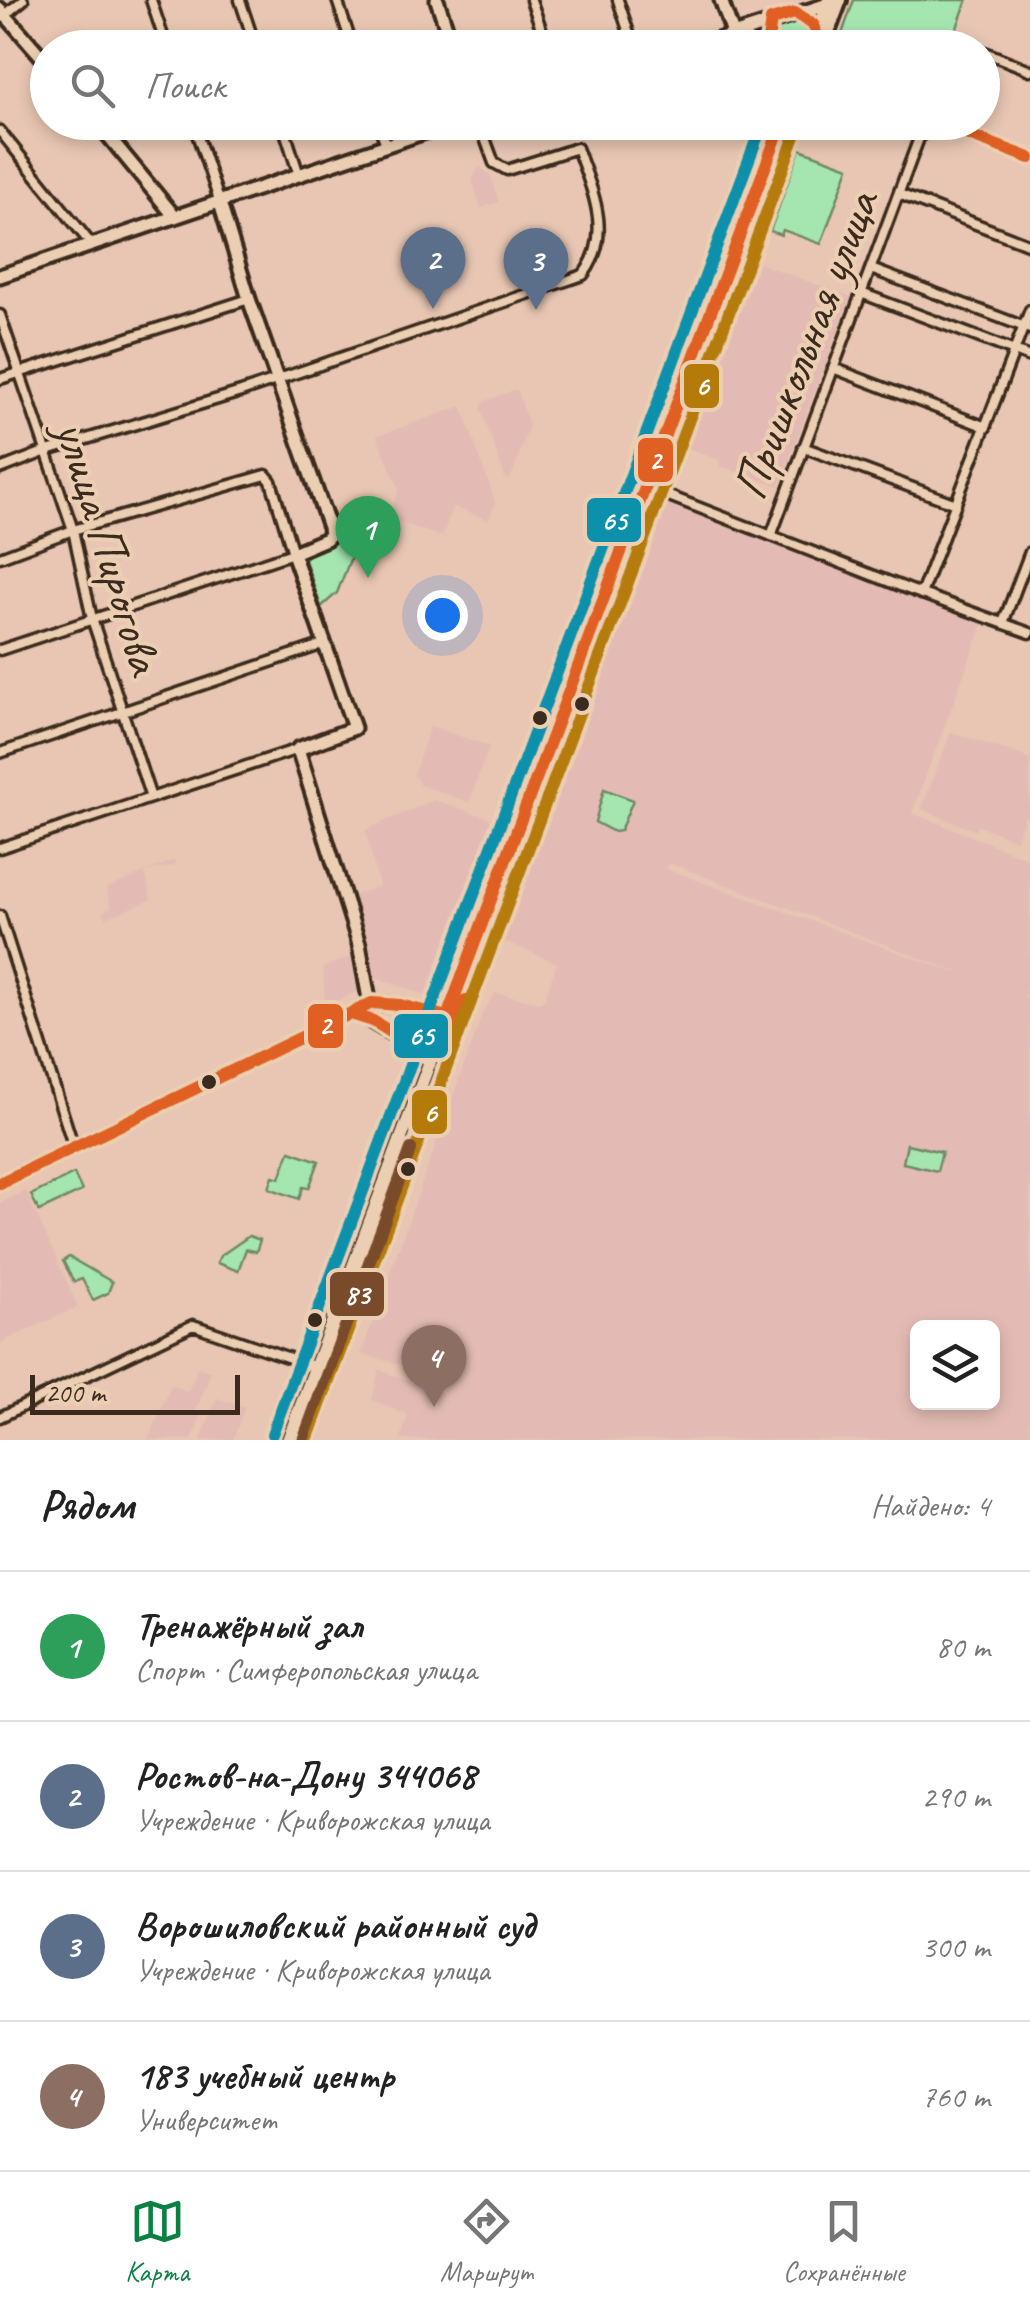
<!DOCTYPE html>
<html lang="ru">
<head>
<meta charset="utf-8">
<style>
	:root { --surface:#fff; --page:#f2f2f2; --text:#222; --muted:#767676; --line:#e0e0e0; --accent:#0b8043 }
	body { margin:0; font-family:Caveat,sans-serif; background:var(--page); color:var(--text) }
	.controls { position:absolute; right:30px; bottom:30px; display:grid; overflow:hidden; border-radius:15px; box-shadow:0 5px 15px #0003 }
	.controls button { width:90px; height:90px; display:grid; place-items:center; padding:0; border:0; border-bottom:2px solid var(--line); background:var(--surface); color:var(--text); font:50px sans-serif }
	.scale { position:absolute; left:30px; bottom:25px; width:210px; box-sizing:border-box; padding-left:10px; border:5px solid #3b2a1e; border-top:0; font-size:28px; line-height:35px; white-space:nowrap; color:#3b2a1e; -webkit-text-stroke:8px #eccfb3; paint-order:stroke }
	.you { position:absolute; left:442px; top:615px; width:35px; height:35px; margin:-25px; border:8px solid #fff; border-radius:50%; background:#1a73e8; box-shadow:0 0 0 15px #1a73e833 }
	.badge { display:grid; place-items:center; width:65px; height:65px; border-radius:50%; background:var(--accent); color:#fff; font-size:32px; font-weight:700 }
	.pin { position:absolute; translate:-50% -82px; filter:drop-shadow(0 2px 5px #0008) }
	.pin::after { content:''; position:absolute; top:52px; width:35px; height:30px; background:inherit; clip-path:polygon(0 0,100% 0,50% 100%) }
	.list { margin:0; padding:0; list-style:none }
	h2 { display:flex; justify-content:space-between; align-items:center; height:130px; margin:0; padding:0 40px; font-size:42px }
	h2 small { font-size:32px; font-weight:400; color:var(--muted) }
	.list li { display:grid; grid-template-columns:65px 1fr auto; gap:30px; align-items:center; box-sizing:border-box; height:150px; padding:0 40px; border-top:2px solid var(--line) }
	.list b { display:block; font-size:38px; white-space:nowrap }
	.list p { margin:0; font-size:32px; white-space:nowrap; color:var(--muted) }
	.list em { font-size:32px; font-style:normal; color:var(--muted) }
	.icon { flex:none; width:55px; height:55px; fill:none; stroke:currentColor; stroke-width:2; stroke-linecap:round; stroke-linejoin:round }
	.map { position:relative; flex:none; width:1030px; height:1440px; overflow:hidden }
	.search { position:absolute; background:var(--surface); box-shadow:0 5px 15px #0003; left:30px; right:30px; top:30px; height:110px; display:flex; align-items:center; gap:25px; box-sizing:border-box; padding:0 35px; border-radius:55px; color:var(--muted); font-size:38px }
	.sheet { height:730px; background:var(--surface) }
	nav { display:flex; justify-content:space-around; align-items:center; box-sizing:border-box; height:140px; border-top:2px solid var(--line); background:var(--surface); font-size:28px; color:var(--muted) }
	nav a { display:grid; justify-items:center; gap:5px }
	nav .on { color:var(--accent) }
	.map>svg:first-child { display:block }
</style>
</head>
<body>
<div class="map">
<svg width="1030" height="1440" viewBox="0 0 1030 1440">
	<rect width="100%" height="100%" fill="#e8c6b3"/>
	<filter id="ink" filterUnits="userSpaceOnUse"><feTurbulence type="fractalNoise" baseFrequency=".01" numOctaves="2"/><feDisplacementMap in="SourceGraphic" scale="20" xChannelSelector="R" yChannelSelector="G"/><feConvolveMatrix kernelMatrix="1 2 1 2 8 2 1 2 1" color-interpolation-filters="sRGB"/></filter>
	<g filter="url(#ink)">
		<path fill="#e3bbb4" fill-rule="evenodd" d="M 479,167 L 490,174 L 499,202 L 481,208 L 472,180 Z
			M 758,263 L 851,297 L 779,486 L 719,466 L 720,461 L 688,448 Z
			M 517,389 L 529,426 L 511,478 L 506,480 L 481,409 L 485,401 Z
			M 462,406 L 495,502 L 489,520 L 453,507 L 442,537 L 388,518 L 399,489 L 377,436 Z
			M 665,503 L 983,624 L 912,813 L 1030,859 L 1030,980 L 1024,998 L 1027,999 L 1030,993 L 1030,1440 L 400,1440 L 408,1415 L 372,1400 L 379,1370 L 443,1393 L 449,1366 L 444,1364 L 430,1373 L 361,1354 L 482,1015 L 495,993 L 541,1002 L 545,998 L 557,963 L 504,941 L 531,864 L 531,850 L 656,510 ZM 669,863 L 957,972 L 957,973 L 666,869 ZM 918,1328 L 992,1328 L 992,1402 L 918,1402 Z
			M 430,726 L 489,746 L 469,802 L 420,785 L 414,774 Z
			M 951,732 L 1030,758 L 1030,817 L 1025,816 L 1016,840 L 977,825 L 975,831 L 921,809 Z
			M 434,800 L 489,818 L 497,833 L 438,1000 L 372,976 L 349,897 L 379,886 L 365,830 Z
			M 174,860 L 176,865 L 145,872 L 151,900 L 106,918 L 103,911 L 111,907 L 106,889 Z
			M 354,955 L 364,988 L 325,1007 L 323,968 Z
			M 26,1191 L 78,1307 L 0,1343 L 0,1203 Z
			M 198,1367 L 211,1372 L 195,1413 L 201,1416 L 192,1440 L 148,1440 L 171,1385 L 188,1391 Z
			M 217,1398 L 245,1407 L 233,1440 L 201,1440 Z"/>
		<path fill="#a5e6b0" stroke="#708867" stroke-width="2.5" d="M 854,0 L 967,0 L 950,47 L 837,48 Z
			M 803,18 L 807,20 L 809,27 L 801,47 L 783,47 L 774,40 L 773,33 L 777,26 Z
			M 800,149 L 849,167 L 821,244 L 783,230 L 781,235 L 770,231 Z
			M 338,540 L 355,547 L 337,593 L 321,607 L 303,554 L 332,545 Z
			M 604,789 L 633,800 L 620,831 L 614,832 L 595,822 Z
			M 405,1010 L 427,1017 L 430,1027 L 425,1037 L 413,1037 L 397,1026 L 396,1016 Z
			M 907,1144 L 942,1152 L 937,1171 L 903,1163 Z
			M 290,1151 L 319,1161 L 309,1188 L 303,1187 L 299,1199 L 269,1188 L 273,1176 L 280,1178 Z
			M 74,1174 L 82,1191 L 39,1211 L 31,1195 Z
			M 249,1236 L 260,1240 L 256,1252 L 246,1249 L 238,1271 L 217,1263 L 220,1256 Z
			M 69,1257 L 112,1282 L 108,1293 L 93,1300 L 82,1279 L 74,1282 L 63,1261 Z"/>
		<g fill="none" stroke-linecap="round" stroke-linejoin="round">
			<defs>
				<path id="street" d="M 151,0 L 167,48
					M 240,0 L 256,48
					M 337,0 L 353,48
					M 531,0 L 548,48
					M 618,0 L 634,48
					M 0,19 L 23,0
					M 952,48 L 955,41 L 972,48
					M 982,51 L 1030,70
					M 193,122 L 220,203
					M 282,122 L 299,175
					M 378,122 L 386,145
					M 933,122 L 1030,158
					M 0,131 L 91,244
					M 899,194 L 1030,245
					M 871,269 L 1030,329
					M 861,293 L 1030,357
					M 0,315 L 73,530 L 92,619 L 151,798
					M 833,368 L 986,427
					M 0,379 L 249,299
					M 803,447 L 956,504
					M 0,469 L 44,452 L 241,392 L 583,275 C 614,235 592,190 577,148 L 507,170 L 494,163 L 479,122
					M 656,491 L 908,589 L 1030,633
					M 771,536 L 925,122
					M 0,557 L 73,530 L 266,475 L 271,481 L 293,553 L 0,650
					M 921,594 L 1030,310
					M 1003,623 L 1030,552
					M 0,753 L 324,644
					M 0,848 L 298,749
					M 0,916 L 74,1148
					M 0,1417 L 193,1325 L 316,1367"/>
				<path id="secondary" d="M 437,0 L 453,48
					M 721,0 L 733,34
					M 0,9 L 48,64
					M 733,34 L 766,48
					M 693,48 L 828,4
					M 97,122 L 175,217
					M 220,203 L 249,299 L 329,527 L 330,535 L 326,539 L 293,553 L 354,728 L 298,749 L 359,944 L 373,1021
					M 0,276 L 455,122
					M 369,1020 L 421,1051 L 430,1064
					M 0,1183 L 372,1003 L 400,1005 L 447,1017 L 450,1023"/>
				<path id="primary" d="M 811,48 L 829,0
					M 822,48 L 840,0
					M 288,1440 L 782,122
					M 303,1440 L 793,122"/>
			</defs>
			<use href="#street" stroke="#3b2a1e" stroke-width="15"/>
			<use href="#secondary" stroke="#3b2a1e" stroke-width="19"/>
			<use href="#primary" stroke="#3b2a1e" stroke-width="20"/>
			<use href="#street" stroke="#eccfb3" stroke-width="8"/>
			<use href="#secondary" stroke="#eccfb3" stroke-width="11"/>
			<use href="#primary" stroke="#eccfb3" stroke-width="12"/>
			<defs>
				<path id="bus-1" d="M 767,48 L 771,20 L 795,13 L 814,25 L 820,48
					M 934,122 L 1030,158
					M 351,1014 L 373,1021 L 421,1051 L 447,1050 L 466,1000
					M 0,1183 L 372,1003 L 400,1005 L 447,1017 L 782,122"/>
				<path id="bus-2" d="M 307,1440 L 798,128"/>
				<path id="bus-3" d="M 272,1434 L 763,122"/>
				<path id="bus-4" d="M 303,1440 L 411,1149"/>
			</defs>
			<use href="#bus-1" stroke="#eccfb3" stroke-width="20"/>
			<use href="#bus-2" stroke="#eccfb3" stroke-width="20"/>
			<use href="#bus-3" stroke="#eccfb3" stroke-width="20"/>
			<use href="#bus-4" stroke="#eccfb3" stroke-width="20"/>
			<use href="#bus-1" stroke="#e05f22" stroke-width="12"/>
			<use href="#bus-2" stroke="#b57b0a" stroke-width="12"/>
			<use href="#bus-3" stroke="#0c90ab" stroke-width="12"/>
			<use href="#bus-4" stroke="#7a4b2a" stroke-width="12"/>
		</g>
	</g>
	<g fill="#3b2a1e" stroke="#eccfb3" stroke-width="4">
		<circle cx="582" cy="704" r="9"/>
		<circle cx="540" cy="718" r="9"/>
		<circle cx="209" cy="1082" r="9"/>
		<circle cx="408" cy="1169" r="9"/>
		<circle cx="315" cy="1320" r="9"/>
	</g>
	<g text-anchor="middle" dominant-baseline="central" stroke-width="8" stroke-linejoin="round" paint-order="stroke">
		<g font-size="50" fill="#3b2a1e" stroke="#eccfb3">
			<text transform="translate(805 345) rotate(-69)">Пришкольная улица</text>
			<text transform="translate(109 547) rotate(73)">улица Пирогова</text>
		</g>
	</g>
	<g stroke="#eccfb3" stroke-width="4">
		<rect x="682" y="362" width="39" height="48" rx="10" fill="#b57b0a"/>
		<rect x="636" y="436" width="39" height="48" rx="10" fill="#e05f22"/>
		<rect x="585" y="496" width="58" height="48" rx="10" fill="#0c90ab"/>
		<rect x="306" y="1002" width="39" height="48" rx="10" fill="#e05f22"/>
		<rect x="392" y="1012" width="58" height="48" rx="10" fill="#0c90ab"/>
		<rect x="410" y="1088" width="39" height="48" rx="10" fill="#b57b0a"/>
		<rect x="328" y="1270" width="58" height="48" rx="10" fill="#7a4b2a"/>
	</g>
	<g font-size="28" text-anchor="middle" font-weight="bold" fill="#fff">
		<text x="702" y="395">6</text>
		<text x="655" y="470">2</text>
		<text x="614" y="530">65</text>
		<text x="325" y="1035">2</text>
		<text x="421" y="1045">65</text>
		<text x="430" y="1122">6</text>
		<text x="357" y="1304">83</text>
	</g>
</svg>
<div class="controls">
<button><svg class="icon" aria-label="layers" viewBox="0 0 24 24"><path d="M12 4l9 5-9 5-9-5zM3 14l9 5 9-5"/></svg></button>
</div>
<div class="scale">200 m</div>
<div class="you"></div>
<div class="pin badge" style="left:368px;top:578px;background:#2e9e5b">1</div>
<div class="pin badge" style="left:433px;top:309px;background:#5c6f8a">2</div>
<div class="pin badge" style="left:536px;top:310px;background:#5c6f8a">3</div>
<div class="pin badge" style="left:434px;top:1407px;background:#8d6e63">4</div>
<div class="search"><svg class="icon" aria-label="search" viewBox="0 0 24 24"><circle cx="10" cy="10" r="6"/><path d="M15 15l6 6"/></svg>Поиск</div>
</div>
<section class="sheet">
<h2>Рядом<small>Найдено: 4</small></h2>
<ul class="list">
<li><span class="badge" style="background:#2e9e5b">1</span><div><b>Тренажёрный зал</b><p>Спорт · Симферопольская улица</p></div><em>80 m</em></li>
<li><span class="badge" style="background:#5c6f8a">2</span><div><b>Ростов-на-Дону 344068</b><p>Учреждение · Криворожская улица</p></div><em>290 m</em></li>
<li><span class="badge" style="background:#5c6f8a">3</span><div><b>Ворошиловский районный суд</b><p>Учреждение · Криворожская улица</p></div><em>300 m</em></li>
<li><span class="badge" style="background:#8d6e63">4</span><div><b>183 учебный центр</b><p>Университет</p></div><em>760 m</em></li>
</ul>
</section>
<nav>
<a class="on"><svg class="icon" aria-label="map" viewBox="0 0 24 24"><path d="M3 6l6-2 6 2 6-2v14l-6 2-6-2-6 2zM9 4v14M15 6v14"/></svg>Карта</a>
<a><svg class="icon" aria-label="directions" viewBox="0 0 24 24"><path d="M12 3l9 9-9 9-9-9zM9 14v-3h6M13 9l2 2-2 2"/></svg>Маршрут</a>
<a><svg class="icon" aria-label="saved" viewBox="0 0 24 24"><path d="M7 4h10v16l-5-4-5 4z"/></svg>Сохранённые</a>
</nav>
</body>
</html>
